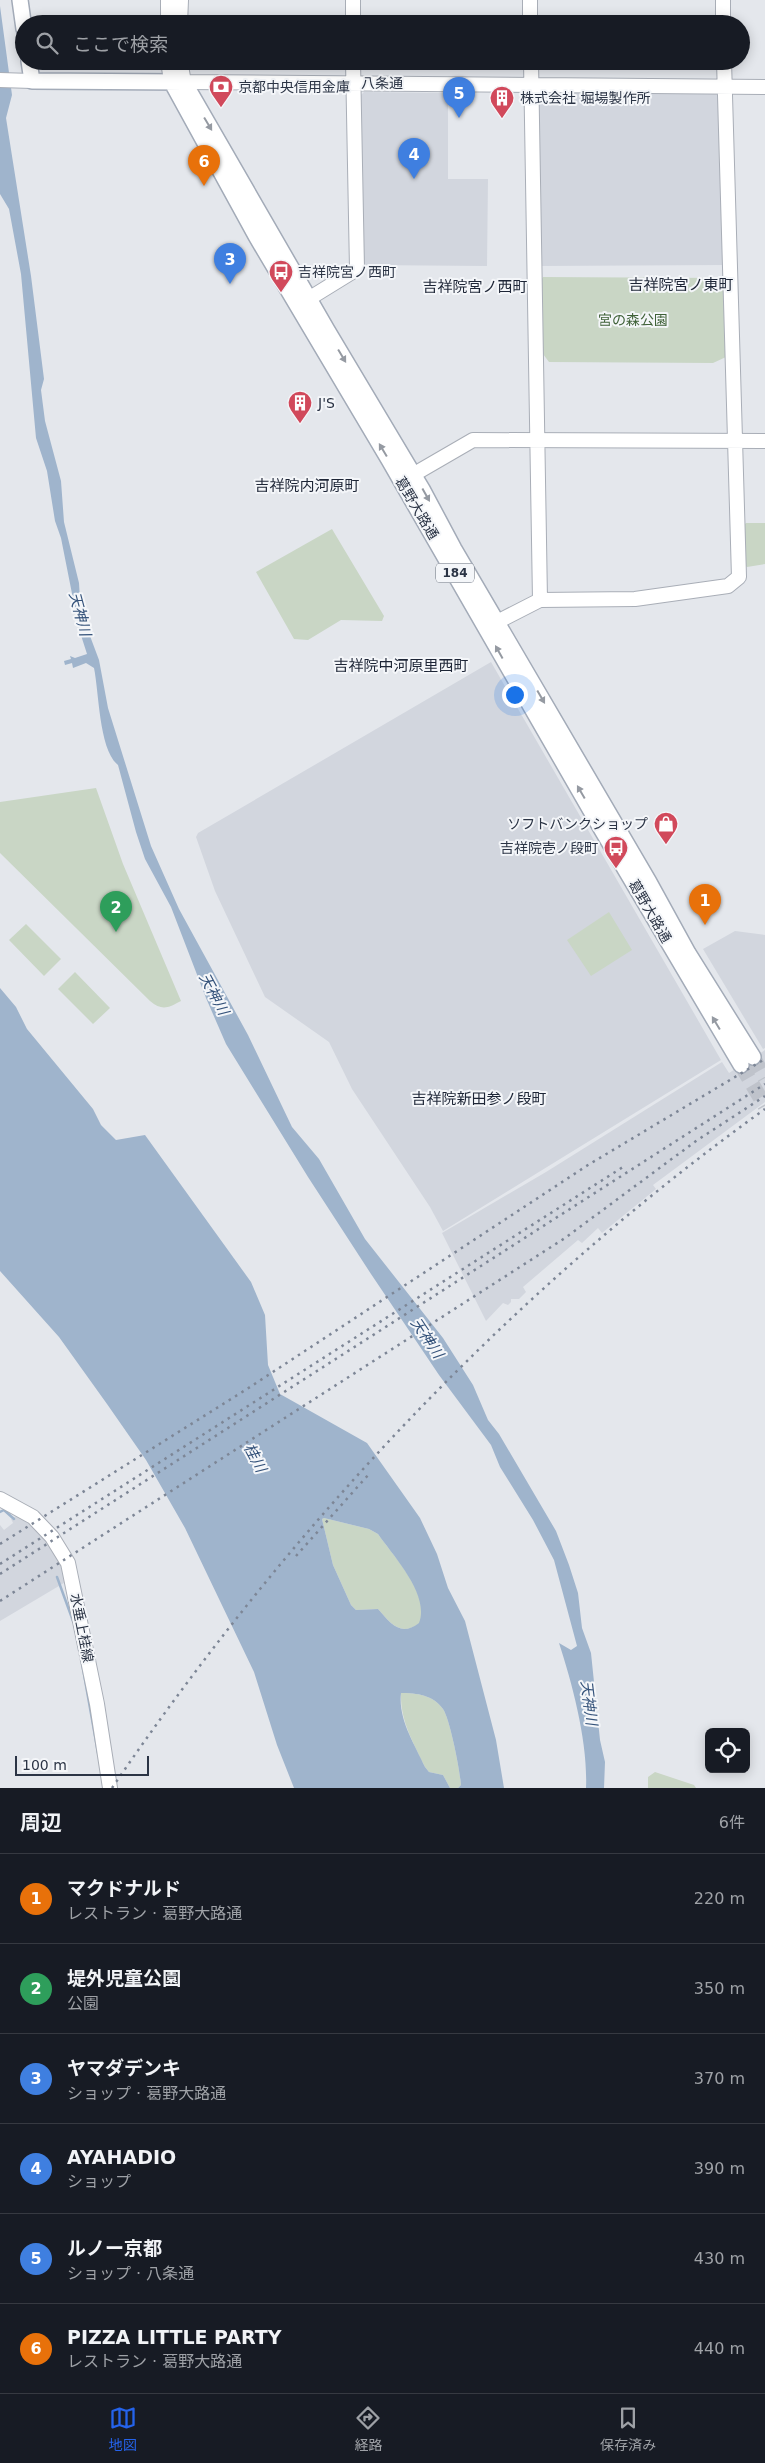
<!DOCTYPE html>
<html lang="ja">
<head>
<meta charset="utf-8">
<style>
	:root { --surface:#171b24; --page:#20242c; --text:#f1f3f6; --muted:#9ea1a6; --line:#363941; --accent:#2563eb }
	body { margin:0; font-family:"DejaVu Sans","Noto Sans JP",sans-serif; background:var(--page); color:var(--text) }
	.controls { position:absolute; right:15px; bottom:15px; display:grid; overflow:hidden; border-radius:8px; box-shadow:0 2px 12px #0003 }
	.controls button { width:45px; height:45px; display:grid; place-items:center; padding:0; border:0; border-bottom:1px solid var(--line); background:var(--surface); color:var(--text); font:25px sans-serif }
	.scale { position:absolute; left:15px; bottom:12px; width:134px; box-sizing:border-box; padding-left:5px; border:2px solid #2b3445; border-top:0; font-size:14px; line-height:18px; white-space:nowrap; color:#2b3445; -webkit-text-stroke:4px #f4f6f9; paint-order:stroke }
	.you { position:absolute; left:514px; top:694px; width:18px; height:18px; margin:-12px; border:4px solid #fff; border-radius:50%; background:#1a73e8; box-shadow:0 0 0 8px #1a73e833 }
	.badge { display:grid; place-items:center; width:32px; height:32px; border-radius:50%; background:var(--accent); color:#fff; font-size:16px; font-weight:700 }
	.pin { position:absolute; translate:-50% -41px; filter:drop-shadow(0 1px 2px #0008) }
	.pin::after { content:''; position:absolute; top:26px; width:18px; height:15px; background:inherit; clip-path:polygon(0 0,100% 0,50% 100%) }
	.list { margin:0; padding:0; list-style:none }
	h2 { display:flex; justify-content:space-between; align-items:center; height:65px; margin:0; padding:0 20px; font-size:21px }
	h2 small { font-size:16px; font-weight:400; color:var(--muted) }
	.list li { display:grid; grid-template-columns:32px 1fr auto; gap:15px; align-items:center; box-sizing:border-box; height:90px; padding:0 20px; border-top:1px solid var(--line) }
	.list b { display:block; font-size:19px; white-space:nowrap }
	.list p { margin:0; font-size:16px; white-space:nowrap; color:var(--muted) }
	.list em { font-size:16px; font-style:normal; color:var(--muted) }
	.icon { flex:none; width:28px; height:28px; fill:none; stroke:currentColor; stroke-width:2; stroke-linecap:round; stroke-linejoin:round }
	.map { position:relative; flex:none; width:765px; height:1788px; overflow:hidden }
	.search { position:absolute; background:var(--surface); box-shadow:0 2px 12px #0003; left:15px; right:15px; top:15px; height:55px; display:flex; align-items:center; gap:12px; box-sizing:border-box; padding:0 18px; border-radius:28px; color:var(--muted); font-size:19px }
	.sheet { height:605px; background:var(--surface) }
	nav { display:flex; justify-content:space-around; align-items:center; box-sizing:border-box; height:70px; border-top:1px solid var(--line); background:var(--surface); font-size:14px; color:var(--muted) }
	nav a { display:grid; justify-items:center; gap:2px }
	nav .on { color:var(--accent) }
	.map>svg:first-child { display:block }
</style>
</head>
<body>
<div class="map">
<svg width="765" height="1788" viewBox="0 0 765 1788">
	<rect width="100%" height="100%" fill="#e4e7ec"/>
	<path fill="#d2d6de" d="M 538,91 L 718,92 L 724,265 L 540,266 Z
		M 364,92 L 448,93 L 448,179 L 488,179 L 487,266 L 366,265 L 362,261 L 360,96 Z
		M 491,662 L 721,1060 L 443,1231 L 430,1207 L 352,1089 L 329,1042 L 265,997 L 215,891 L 196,837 L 198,833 Z
		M 735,931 L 765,935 L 765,1048 L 763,1049 L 703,949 Z
		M 765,1050 L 765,1102 L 653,1185 L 656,1189 L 602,1233 L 598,1228 L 582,1243 L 578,1240 L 523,1287 L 526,1292 L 519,1299 L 511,1299 L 511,1302 L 508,1305 L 503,1303 L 486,1321 L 442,1233 L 546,1172 L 722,1062 L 729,1073 Z
		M 18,1515 L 32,1527 L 39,1529 L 64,1564 L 69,1580 L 0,1621 L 0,1525 L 4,1530 L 13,1523 L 11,1519 Z"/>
	<path fill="#c9d6c5" d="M 543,277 L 720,278 L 724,284 L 726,357 L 713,363 L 549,362 L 543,354 L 539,284 Z
		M 746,523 L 765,523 L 765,564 L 747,567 L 744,564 L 744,525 Z
		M 332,529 L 384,616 L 382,621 L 341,620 L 308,640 L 294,639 L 256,572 Z
		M 96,788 L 123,864 L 181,1001 C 168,1008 162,1011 150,1001 L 0,853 L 0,802 Z
		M 609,912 L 632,950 L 591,976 L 567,940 Z
		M 26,924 L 61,959 L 44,976 L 9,940 Z
		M 75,972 L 110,1008 L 93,1024 L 58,989 Z
		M 324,1518 L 369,1529 L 378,1534 C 394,1557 430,1594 420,1623 C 401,1637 391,1624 378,1609 L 356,1610 L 351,1605 L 333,1565 L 322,1519 Z
		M 401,1693 C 417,1693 433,1695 443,1709 C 450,1719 460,1771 461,1785 L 458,1788 L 450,1788 L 443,1775 L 429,1772 L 425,1767 C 413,1742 400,1720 401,1693 Z
		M 655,1772 L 694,1785 L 696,1788 L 648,1788 L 648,1777 Z"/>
	<path fill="#9fb4cc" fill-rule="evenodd" d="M 0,6 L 12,95 L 6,118 L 31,276 L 44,379 L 41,390 L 45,421 L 61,481 L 64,522 L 79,583 L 80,599 L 84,608 L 84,620 L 99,660 L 108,708 L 151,846 L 179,909 L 248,1035 L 292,1127 L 319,1159 L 365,1239 L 443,1338 L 473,1385 L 488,1420 L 499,1434 L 556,1531 L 569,1565 L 578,1593 L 582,1628 L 591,1653 L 600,1740 L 605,1762 L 604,1788 L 586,1788 C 588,1743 573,1686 559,1643 L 571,1650 L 577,1646 L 554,1560 L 533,1520 L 500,1467 L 491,1445 L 439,1375 L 371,1274 L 308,1177 L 226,1044 L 206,998 L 171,907 L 145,859 L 136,832 L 118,765 C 99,750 99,692 94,668 L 86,663 L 73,668 L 72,663 L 65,665 L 64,661 L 71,659 L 70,656 L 75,658 L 87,654 L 79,629 L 61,538 L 55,521 L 47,471 L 36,438 L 21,274 L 9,209 L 0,194 Z
		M 0,988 L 16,1007 L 27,1029 L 93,1109 L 101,1125 L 116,1140 L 145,1135 L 251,1282 L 265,1315 L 268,1365 L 280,1394 L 367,1443 L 420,1518 L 437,1554 L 448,1588 L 465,1621 L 496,1740 L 504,1788 L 458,1788 L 461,1785 C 460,1771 450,1719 443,1709 C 433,1695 417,1693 401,1693 C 398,1719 414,1743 425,1767 L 429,1772 L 443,1775 L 450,1788 L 294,1788 L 277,1745 L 254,1672 L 185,1528 L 146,1460 L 107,1404 L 59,1337 L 0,1271 ZM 324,1518 L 369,1529 L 378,1534 C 394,1557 430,1595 419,1623 C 401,1637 391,1624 378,1609 L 356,1610 L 351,1605 L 333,1565 L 322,1519 Z"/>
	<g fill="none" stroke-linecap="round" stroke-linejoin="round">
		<path stroke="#9fb4cc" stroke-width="2.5" d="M 0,1512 L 4,1510 L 14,1519
			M 57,1577 L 73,1621
			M 82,1663 L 98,1753"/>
		<path stroke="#bfc3cb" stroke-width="15" stroke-dasharray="15 8" stroke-linecap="butt" d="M 753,1057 L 765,1078
			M 741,1065 L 765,1106"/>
		<defs>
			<path id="secondary" d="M 168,0 L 168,24
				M 353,0 L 353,24
				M 530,0 L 530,24
				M 723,0 L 723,24
				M 180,24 L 181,0
				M 168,61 L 171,81
				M 180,61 L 184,82 L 765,87
				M 531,61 L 540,600
				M 0,80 L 32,81
				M 310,298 L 357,269 L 353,61
				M 404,480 L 473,440 L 765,441
				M 497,622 L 540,600 L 635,599 L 728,586 L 739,577 L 724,61
				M 0,1499 L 33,1517 L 52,1537 L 68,1563 L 97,1704 L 110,1788"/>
			<path id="primary" d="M 20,0 L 24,29
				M 29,61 L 32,81 L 184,82 L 327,330 L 422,489 L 454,549 L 649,882 L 688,953 L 753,1057
				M 171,81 L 256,236 L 389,460 L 602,830 L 741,1065"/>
		</defs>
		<use href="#secondary" stroke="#a9aeb7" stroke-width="16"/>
		<use href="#primary" stroke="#a3abb8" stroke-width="18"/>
		<use href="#secondary" stroke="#fff" stroke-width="14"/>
		<use href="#primary" stroke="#fff" stroke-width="15"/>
		<path stroke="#7d8696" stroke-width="2.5" stroke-dasharray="2.5 5" stroke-linecap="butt" d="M 0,1544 L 247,1389 L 588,1165 L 765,1059
			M 296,1556 L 369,1474
			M 0,1564 L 623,1167
			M 0,1574 L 765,1084
			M 0,1601 L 565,1238 L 696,1141 L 765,1096
			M 112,1788 C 289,1528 509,1293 765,1109"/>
	</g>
	<defs><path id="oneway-solid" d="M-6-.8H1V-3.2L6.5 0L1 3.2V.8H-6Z" transform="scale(1.25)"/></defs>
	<g fill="#959aa2">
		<use href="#oneway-solid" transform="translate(208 124) rotate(59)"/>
		<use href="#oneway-solid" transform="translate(342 356) rotate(59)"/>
		<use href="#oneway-solid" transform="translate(383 450) rotate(-121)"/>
		<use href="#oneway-solid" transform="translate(426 495) rotate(61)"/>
		<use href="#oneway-solid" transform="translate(499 652) rotate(-119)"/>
		<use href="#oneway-solid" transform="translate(541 697) rotate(60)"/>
		<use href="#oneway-solid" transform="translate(581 792) rotate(-120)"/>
		<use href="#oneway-solid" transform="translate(716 1023) rotate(-121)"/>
	</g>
	<defs>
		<symbol id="bank-pin" viewBox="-11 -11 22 30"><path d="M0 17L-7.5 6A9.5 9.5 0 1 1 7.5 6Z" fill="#d1495b" stroke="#f4f6f9"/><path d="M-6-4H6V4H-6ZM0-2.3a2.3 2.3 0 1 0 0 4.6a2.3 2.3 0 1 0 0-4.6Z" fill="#fff"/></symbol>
		<symbol id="building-pin" viewBox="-11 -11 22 30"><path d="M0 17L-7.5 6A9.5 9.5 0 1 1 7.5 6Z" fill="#d1495b" stroke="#f4f6f9"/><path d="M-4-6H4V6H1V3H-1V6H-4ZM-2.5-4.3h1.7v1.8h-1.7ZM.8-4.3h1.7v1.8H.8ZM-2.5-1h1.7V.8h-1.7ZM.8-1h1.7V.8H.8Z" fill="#fff"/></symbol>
		<symbol id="bus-pin" viewBox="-11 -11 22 30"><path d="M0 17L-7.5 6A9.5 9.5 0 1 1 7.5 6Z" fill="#d1495b" stroke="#f4f6f9"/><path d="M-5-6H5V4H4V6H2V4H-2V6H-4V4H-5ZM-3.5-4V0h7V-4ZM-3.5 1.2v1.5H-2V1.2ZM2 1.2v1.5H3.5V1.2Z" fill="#fff"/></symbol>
		<symbol id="shop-pin" viewBox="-11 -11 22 30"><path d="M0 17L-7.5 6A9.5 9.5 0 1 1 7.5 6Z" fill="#d1495b" stroke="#f4f6f9"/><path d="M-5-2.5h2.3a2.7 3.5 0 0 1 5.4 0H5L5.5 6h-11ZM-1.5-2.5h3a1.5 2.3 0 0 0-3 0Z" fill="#fff"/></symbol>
	</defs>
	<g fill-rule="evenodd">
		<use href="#bank-pin" x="207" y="73" width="28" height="38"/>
		<use href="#building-pin" x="488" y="84" width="28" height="38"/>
		<use href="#bus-pin" x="267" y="258" width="28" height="38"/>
		<use href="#building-pin" x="286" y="389" width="28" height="38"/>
		<use href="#shop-pin" x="652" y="810" width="28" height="38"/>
		<use href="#bus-pin" x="602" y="834" width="28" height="38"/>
	</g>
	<g text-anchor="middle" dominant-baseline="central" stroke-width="4" stroke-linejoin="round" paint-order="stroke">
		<rect fill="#f4f6f9" stroke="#676e7b" stroke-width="1" x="436" y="563.5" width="38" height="19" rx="4"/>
		<g font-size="12" font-weight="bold" fill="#2b3445">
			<text x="455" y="573">184</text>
		</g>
		<g font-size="14" fill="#2b3445" stroke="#f4f6f9">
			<text transform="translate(382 83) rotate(1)">八条通</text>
			<text transform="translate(417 508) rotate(59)">葛野大路通</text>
			<text transform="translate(650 911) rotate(60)">葛野大路通</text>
			<text transform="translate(82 1628) rotate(79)">水垂上桂線</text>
		</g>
		<g font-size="14" fill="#2b3445" stroke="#f4f6f9" text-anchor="start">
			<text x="238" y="87">京都中央信用金庫</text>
			<text x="520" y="98">株式会社 堀場製作所</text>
			<text x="298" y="272">吉祥院宮ノ西町</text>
			<text x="318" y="403">J'S</text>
			<text x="648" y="824" text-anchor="end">ソフトバンクショップ</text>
			<text x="598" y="848" text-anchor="end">吉祥院壱ノ段町</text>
		</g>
		<g font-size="14" fill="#3f6138" stroke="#f4f6f9">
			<text x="633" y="320">宮の森公園</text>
		</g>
		<g font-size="15" fill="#1d2536" stroke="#f4f6f9">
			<text x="681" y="285">吉祥院宮ノ東町</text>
			<text x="475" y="287">吉祥院宮ノ西町</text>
			<text x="307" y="486">吉祥院内河原町</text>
			<text x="401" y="666">吉祥院中河原里西町</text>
			<text x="479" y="1099">吉祥院新田参ノ段町</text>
		</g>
		<g font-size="15" font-style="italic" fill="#34527a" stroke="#f4f6f9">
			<text transform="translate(80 614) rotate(75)">天神川</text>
			<text transform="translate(214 994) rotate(62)">天神川</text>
			<text transform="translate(427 1338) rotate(56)">天神川</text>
			<text transform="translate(255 1458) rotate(62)">桂川</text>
			<text transform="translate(589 1703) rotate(83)">天神川</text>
		</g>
	</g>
</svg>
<div class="controls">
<button><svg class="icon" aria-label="locate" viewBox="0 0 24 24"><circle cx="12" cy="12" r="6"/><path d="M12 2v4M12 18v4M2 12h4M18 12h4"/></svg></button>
</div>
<div class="scale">100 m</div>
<div class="you"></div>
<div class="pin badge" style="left:705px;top:925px;background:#e8710a">1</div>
<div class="pin badge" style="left:116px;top:932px;background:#2e9e5b">2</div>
<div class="pin badge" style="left:230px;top:284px;background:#3f7fe0">3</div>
<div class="pin badge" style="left:414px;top:179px;background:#3f7fe0">4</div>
<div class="pin badge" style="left:459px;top:118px;background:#3f7fe0">5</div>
<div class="pin badge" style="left:204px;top:186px;background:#e8710a">6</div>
<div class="search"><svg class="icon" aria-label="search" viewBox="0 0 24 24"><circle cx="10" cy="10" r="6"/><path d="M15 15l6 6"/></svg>ここで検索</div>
</div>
<section class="sheet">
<h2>周辺<small>6件</small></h2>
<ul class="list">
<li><span class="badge" style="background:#e8710a">1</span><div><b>マクドナルド</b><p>レストラン · 葛野大路通</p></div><em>220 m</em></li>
<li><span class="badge" style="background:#2e9e5b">2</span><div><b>堤外児童公園</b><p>公園</p></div><em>350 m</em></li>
<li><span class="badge" style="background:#3f7fe0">3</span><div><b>ヤマダデンキ</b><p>ショップ · 葛野大路通</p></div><em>370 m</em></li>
<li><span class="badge" style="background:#3f7fe0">4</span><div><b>AYAHADIO</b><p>ショップ</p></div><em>390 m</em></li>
<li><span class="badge" style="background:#3f7fe0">5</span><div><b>ルノー京都</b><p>ショップ · 八条通</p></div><em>430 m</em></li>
<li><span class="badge" style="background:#e8710a">6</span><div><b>PIZZA LITTLE PARTY</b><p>レストラン · 葛野大路通</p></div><em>440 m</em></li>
</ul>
</section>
<nav>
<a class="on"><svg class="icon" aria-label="map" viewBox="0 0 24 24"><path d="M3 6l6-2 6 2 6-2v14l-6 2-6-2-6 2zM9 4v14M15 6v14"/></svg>地図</a>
<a><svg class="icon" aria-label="directions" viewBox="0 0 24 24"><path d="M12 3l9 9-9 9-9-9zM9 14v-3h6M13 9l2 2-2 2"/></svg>経路</a>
<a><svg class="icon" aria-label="saved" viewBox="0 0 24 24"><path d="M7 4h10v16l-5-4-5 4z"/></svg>保存済み</a>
</nav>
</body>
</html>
